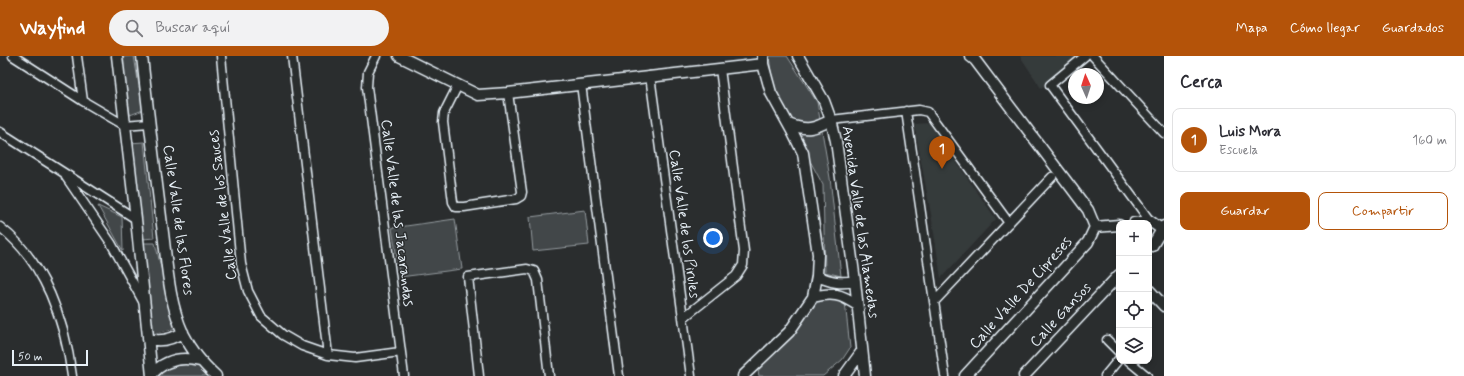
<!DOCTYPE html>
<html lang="es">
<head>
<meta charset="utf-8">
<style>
	:root { --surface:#fff; --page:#f2f2f3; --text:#2b2b33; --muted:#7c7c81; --line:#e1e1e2; --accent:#b45309 }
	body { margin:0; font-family:Mynerve,sans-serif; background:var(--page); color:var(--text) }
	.controls { position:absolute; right:12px; bottom:12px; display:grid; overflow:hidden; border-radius:8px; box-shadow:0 2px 6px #0003 }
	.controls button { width:36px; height:36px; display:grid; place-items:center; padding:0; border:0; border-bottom:1px solid var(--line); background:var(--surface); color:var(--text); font:20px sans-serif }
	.compass { position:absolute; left:1068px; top:12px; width:36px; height:36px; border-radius:50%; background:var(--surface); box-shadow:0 2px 6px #0003; rotate:357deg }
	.scale { position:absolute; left:12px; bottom:10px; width:76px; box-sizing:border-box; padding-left:4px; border:2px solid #e8f1f8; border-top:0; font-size:11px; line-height:14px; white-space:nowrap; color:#e8f1f8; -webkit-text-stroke:3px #2a2d2e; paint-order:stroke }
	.you { position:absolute; left:713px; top:182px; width:14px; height:14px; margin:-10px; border:3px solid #fff; border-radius:50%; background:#1a73e8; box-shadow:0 0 0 6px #1a73e833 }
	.badge { display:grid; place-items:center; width:26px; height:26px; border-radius:50%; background:var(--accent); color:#fff; font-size:13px; font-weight:700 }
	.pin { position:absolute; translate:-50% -33px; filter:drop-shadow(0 1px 2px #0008) }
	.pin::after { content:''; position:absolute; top:21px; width:14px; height:12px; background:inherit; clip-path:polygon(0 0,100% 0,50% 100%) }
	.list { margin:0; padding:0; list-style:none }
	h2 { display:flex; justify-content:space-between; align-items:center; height:52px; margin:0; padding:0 16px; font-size:17px }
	h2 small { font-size:13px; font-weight:400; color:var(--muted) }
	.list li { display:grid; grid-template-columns:26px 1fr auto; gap:12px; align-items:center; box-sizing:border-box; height:64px; margin:0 8px 8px; padding:0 8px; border:1px solid var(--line); border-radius:8px }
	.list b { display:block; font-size:15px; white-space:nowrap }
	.list p { margin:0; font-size:13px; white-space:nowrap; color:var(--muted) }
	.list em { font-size:13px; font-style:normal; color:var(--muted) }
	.actions { display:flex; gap:8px; padding:12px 16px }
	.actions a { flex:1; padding:9px 0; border:1px solid var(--accent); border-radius:8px; text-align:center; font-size:14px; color:var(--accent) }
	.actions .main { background:var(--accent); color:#fff }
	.icon { flex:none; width:22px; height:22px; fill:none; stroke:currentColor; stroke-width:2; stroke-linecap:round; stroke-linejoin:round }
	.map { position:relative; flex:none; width:1164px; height:320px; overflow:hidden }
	header { display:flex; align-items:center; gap:24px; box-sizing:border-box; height:56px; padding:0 20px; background:var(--accent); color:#fff }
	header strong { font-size:19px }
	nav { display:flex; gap:22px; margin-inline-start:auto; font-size:14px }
	.search { width:280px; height:36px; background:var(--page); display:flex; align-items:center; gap:10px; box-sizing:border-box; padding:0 14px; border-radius:22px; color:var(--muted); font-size:15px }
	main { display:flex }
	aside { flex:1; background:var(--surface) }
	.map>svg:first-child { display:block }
</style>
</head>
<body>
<header>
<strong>Wayfind</strong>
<div class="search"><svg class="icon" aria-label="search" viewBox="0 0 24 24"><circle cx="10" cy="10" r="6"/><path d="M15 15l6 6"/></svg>Buscar aquí</div>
<nav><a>Mapa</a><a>Cómo llegar</a><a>Guardados</a></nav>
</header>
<main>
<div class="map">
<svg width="1164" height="320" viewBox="0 0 1164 320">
	<rect width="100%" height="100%" fill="#2a2d2e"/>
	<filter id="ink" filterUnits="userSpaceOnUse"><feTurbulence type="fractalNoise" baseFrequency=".025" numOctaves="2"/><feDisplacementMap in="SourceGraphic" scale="8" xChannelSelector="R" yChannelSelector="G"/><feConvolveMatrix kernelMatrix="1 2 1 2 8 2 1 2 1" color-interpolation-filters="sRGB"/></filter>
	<g filter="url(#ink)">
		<path fill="#363a3b" d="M 1020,0 L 1080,0 L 1041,32 Z
			M 929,67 L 996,163 L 941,222 L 931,158 L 914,68 Z"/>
		<path fill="#424648" stroke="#959ca0" d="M 134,0 L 143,54 L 130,59 L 122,1 Z
			M 769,0 L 787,0 L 817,46 L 830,122 L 841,220 L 825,216 L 823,129 L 779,47 L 772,23 Z
			M 144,86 L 154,182 L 143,183 L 129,87 Z
			M 98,150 L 122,161 L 123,195 Z
			M 585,154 L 589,189 L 533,195 L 530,161 Z
			M 455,163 L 462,213 L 400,221 L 392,172 Z
			M 142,187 L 155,187 L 176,272 L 153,278 Z
			M 822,239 L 845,246 L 850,292 L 842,304 L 823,320 L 759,320 L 758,314 L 762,306 L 802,259 Z
			M 174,305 L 199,308 L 209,320 L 159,320 L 161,312 Z"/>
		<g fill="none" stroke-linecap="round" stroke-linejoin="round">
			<defs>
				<path id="minor" d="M 13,0 L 83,45 L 124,69 L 149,67
					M 77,0 L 83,45
					M 221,0 L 241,208 L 248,235 L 261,260 L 283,279 L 302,290 L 328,299 L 355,302 L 400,296
					M 292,0 L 328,299
					M 376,0 L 368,16 L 367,31 L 404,320
					M 1085,0 L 1050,29 L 1150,165
					M 1093,0 L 1164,77
					M 650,20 L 691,320
					M 581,28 L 619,320
					M 458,29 L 444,57 L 443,66 L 453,146 L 456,151 L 464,151 L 516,143 L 521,140 L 522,136 L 508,37
					M 906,55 L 945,320
					M 831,64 L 919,54 L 928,56 L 1009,167
					M 0,76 L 136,163
					M 66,121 L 111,187 L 144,247
					M 0,171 C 45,206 65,265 72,320
					M 934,246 L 1052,121
					M 683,262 L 736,220 L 743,209 L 744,195 L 720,13
					M 1107,284 L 1119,296
					M 1129,305 L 1147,320
					M 479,320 L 468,221 L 527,213 L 534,215 L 538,224 L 549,320
					M 1105,320 L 1119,303"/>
				<path id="tertiary" d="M 117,0 L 136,163 L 152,320
					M 142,0 C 148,57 155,113 162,169 C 167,205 168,244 183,277 C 192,295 201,306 216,320
					M 399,0 L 478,39 L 508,37 L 763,8
					M 798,0 L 824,45 L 831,64 L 836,85 L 855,225 L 865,320
					M 970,0 L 975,4 L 1088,154 L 1095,171
					M 788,68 C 807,75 814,73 831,64
					M 1134,167 L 1150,165 L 1161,173 L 1164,178
					M 1095,171 L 1119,169
					M 1152,190 L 1164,170
					M 817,220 C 831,226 840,228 855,225
					M 1149,234 L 1164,250
					M 813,241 C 832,236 841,238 857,249
					M 148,283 C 161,286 172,284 183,276
					M 152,318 C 165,304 181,300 200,305
					M 743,320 L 789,276 L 813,241 L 817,220 L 818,198 L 803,97 L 792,75 L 771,37 L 763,8 L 763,0
					M 844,320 L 862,295
					M 965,320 L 1088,186 L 1095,171
					M 1024,320 L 1119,219"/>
			</defs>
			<use href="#minor" stroke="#e8f1f8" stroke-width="11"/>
			<use href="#tertiary" stroke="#e8f1f8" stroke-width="13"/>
			<use href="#minor" stroke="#2a2d2e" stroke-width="8"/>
			<use href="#tertiary" stroke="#2a2d2e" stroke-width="10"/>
		</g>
	</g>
	<g text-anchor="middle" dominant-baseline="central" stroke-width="3" stroke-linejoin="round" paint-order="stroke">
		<g font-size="15" fill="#e8f1f8" stroke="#2a2d2e">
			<text transform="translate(223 149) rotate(-97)">Calle Valle de los Sauces</text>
			<text transform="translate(397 157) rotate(83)">Calle Valle de las Jacarandas</text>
			<text transform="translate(178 164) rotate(82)">Calle Valle de las Flores</text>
			<text transform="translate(860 166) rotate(82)">Avenida Valle de las Alamedas</text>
			<text transform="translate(684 168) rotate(82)">Calle Valle de los Pirules</text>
			<text transform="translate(1021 237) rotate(-48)">Calle Valle De Cipreses</text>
			<text transform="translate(1061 259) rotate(-47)">Calle Gansos</text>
		</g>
	</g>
</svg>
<div class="controls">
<button>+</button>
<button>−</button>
<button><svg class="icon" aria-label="locate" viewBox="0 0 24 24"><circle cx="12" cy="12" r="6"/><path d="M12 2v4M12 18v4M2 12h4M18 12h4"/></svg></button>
<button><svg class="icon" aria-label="layers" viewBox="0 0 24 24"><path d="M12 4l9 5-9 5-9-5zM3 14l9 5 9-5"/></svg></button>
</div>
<svg class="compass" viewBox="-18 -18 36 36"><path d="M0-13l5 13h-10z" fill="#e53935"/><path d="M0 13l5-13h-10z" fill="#7c7c81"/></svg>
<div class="scale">50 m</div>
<div class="you"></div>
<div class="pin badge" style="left:942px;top:113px">1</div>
</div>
<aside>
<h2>Cerca<small></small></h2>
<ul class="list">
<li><span class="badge">1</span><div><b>Luis Mora</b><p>Escuela</p></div><em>160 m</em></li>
</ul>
<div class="actions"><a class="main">Guardar</a><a>Compartir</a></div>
</aside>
</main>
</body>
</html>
